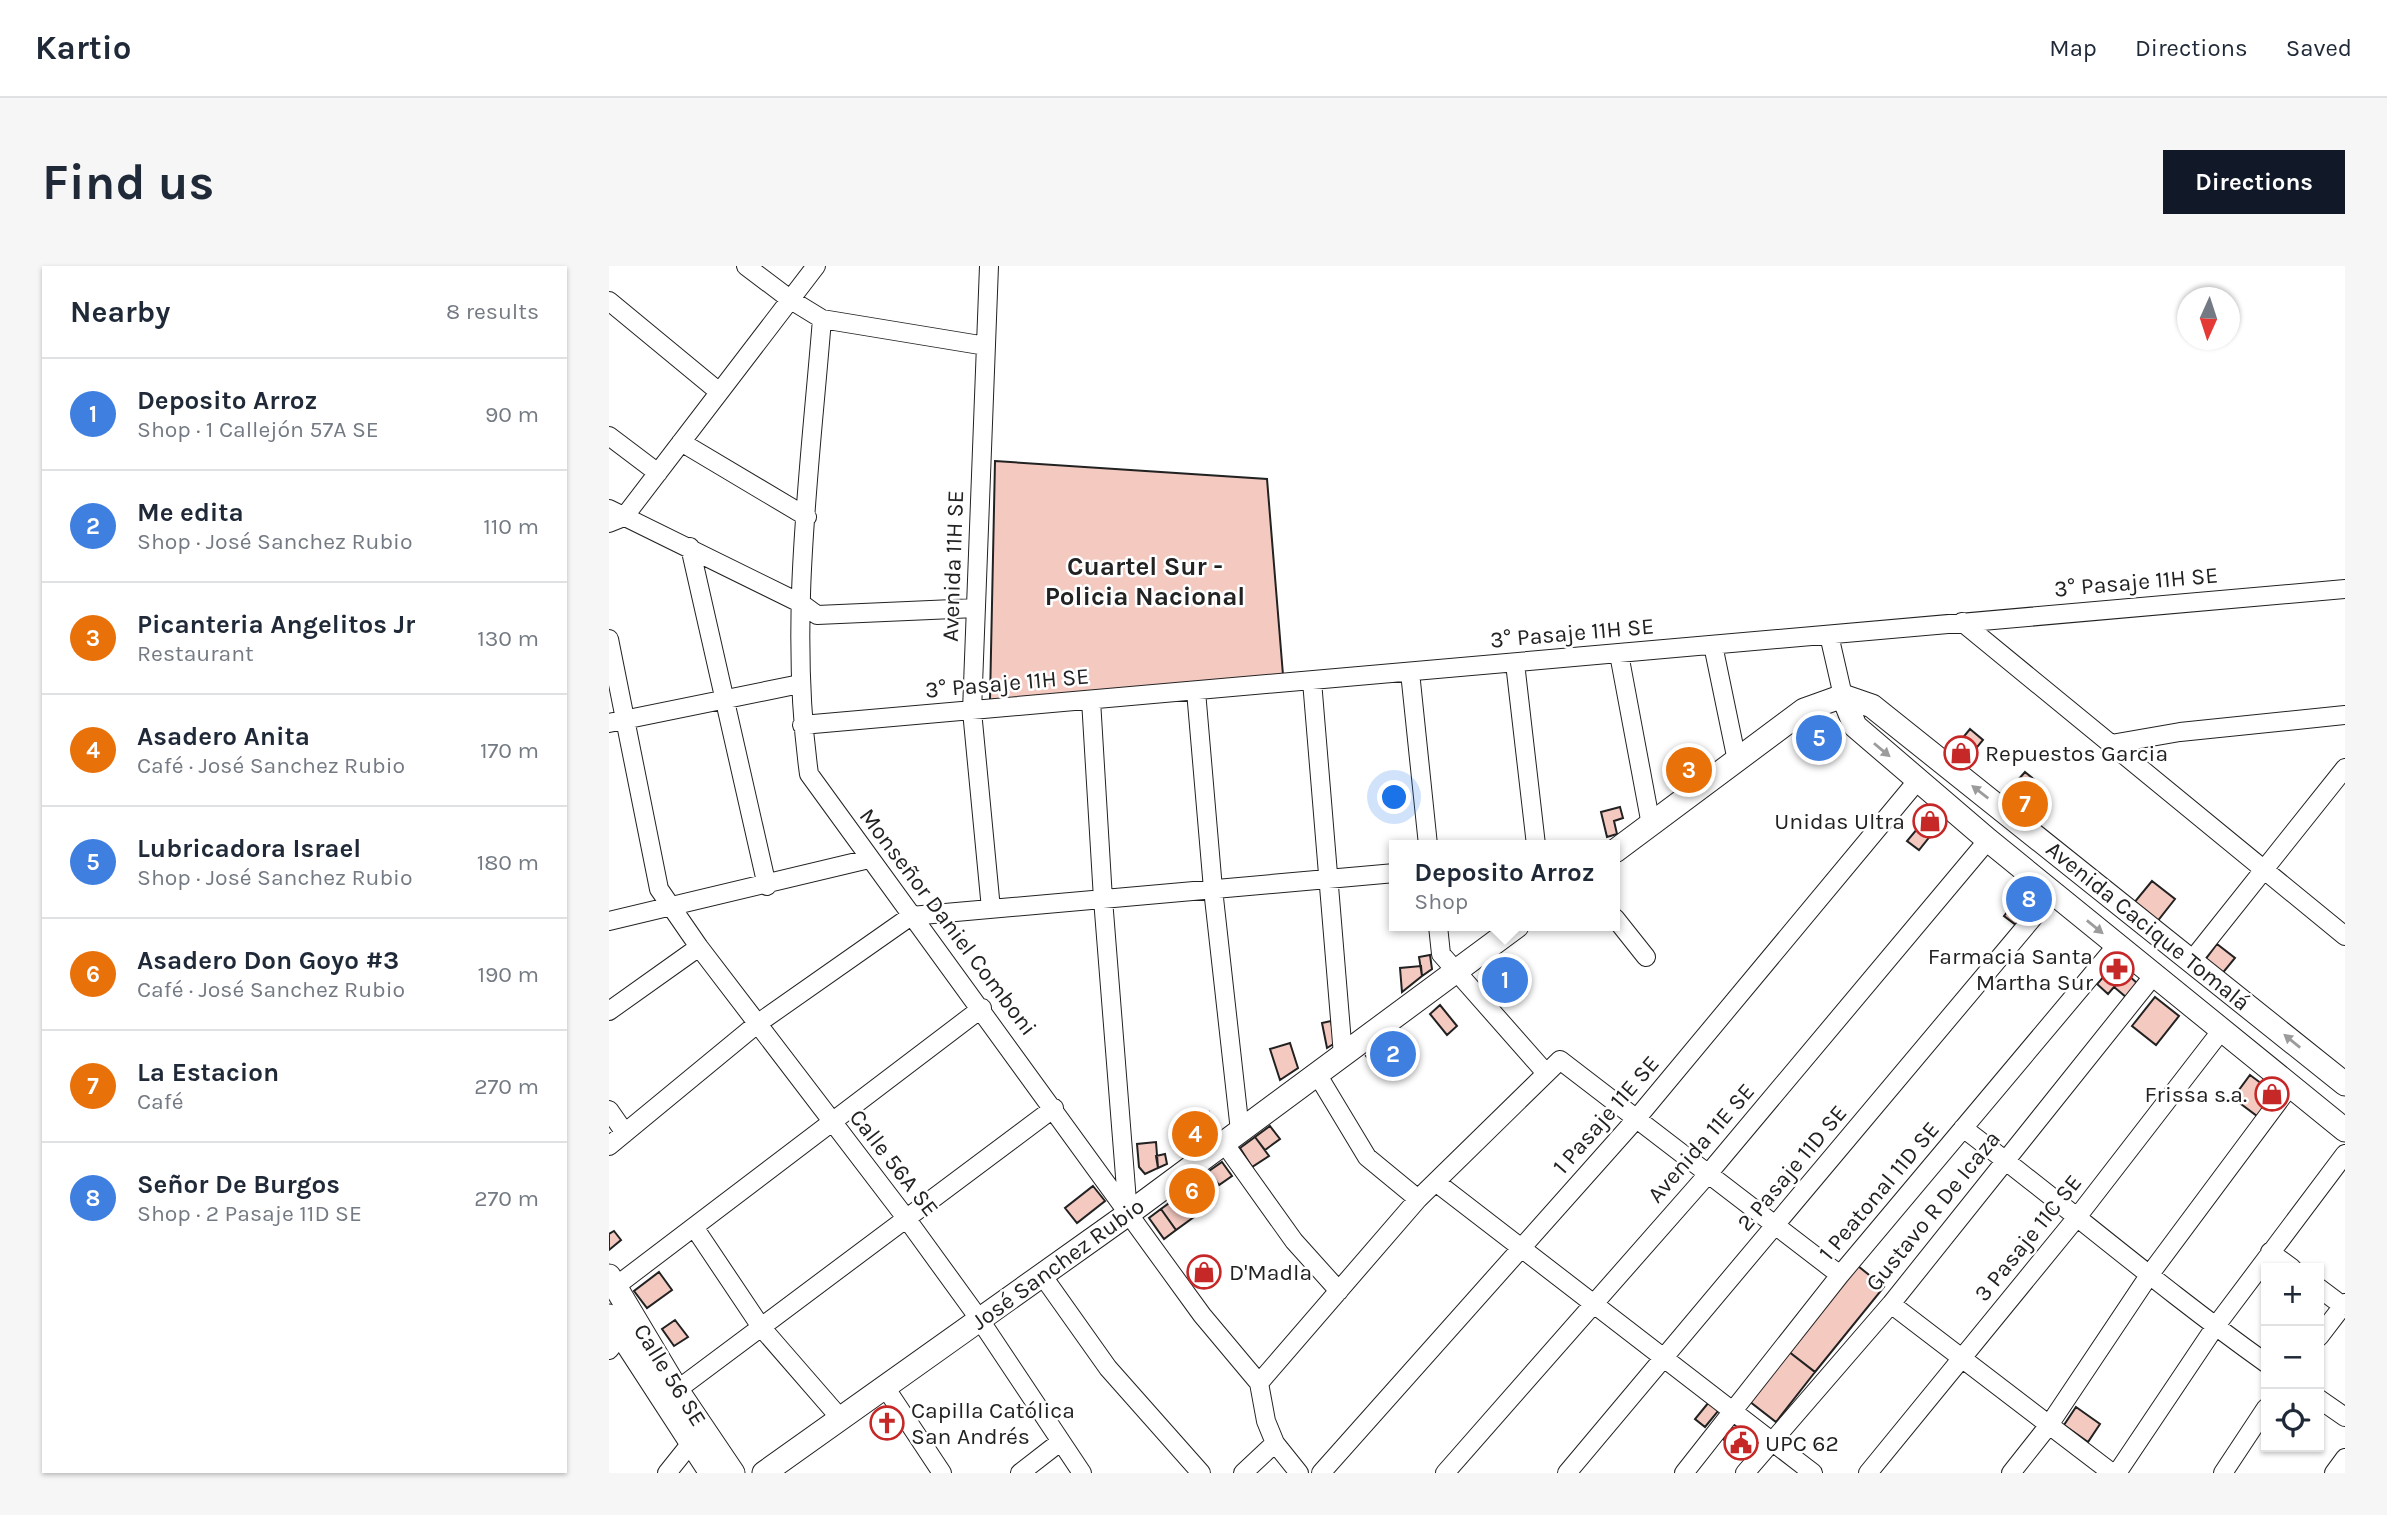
<!DOCTYPE html>
<html lang="en">
<head>
<meta charset="utf-8">
<style>
	:root { --surface:#fff; --page:#f6f6f7; --text:#1f2937; --muted:#747a83; --line:#e0e1e3; --accent:#111827 }
	body { margin:0; font-family:Karla,sans-serif; background:var(--page); color:var(--text) }
	.controls { position:absolute; right:21px; bottom:21px; display:grid; overflow:hidden; border-radius:0px; box-shadow:0 2px 5px #0004 }
	.controls button { width:63px; height:63px; display:grid; place-items:center; padding:0; border:0; border-bottom:2px solid var(--line); background:var(--surface); color:var(--text); font:35px sans-serif }
	.compass { position:absolute; left:1568px; top:21px; width:63px; height:63px; border-radius:50%; background:var(--surface); box-shadow:0 2px 5px #0004; rotate:183deg }
	.you { position:absolute; left:786px; top:532px; width:24px; height:24px; margin:-18px; border:5px solid #fff; border-radius:50%; background:#1a73e8; box-shadow:0 0 0 10px #1a73e833 }
	.badge { display:grid; place-items:center; width:46px; height:46px; border-radius:50%; background:var(--accent); color:#fff; font-size:23px; font-weight:700 }
	.pin { position:absolute; translate:-50% -50%; border:4px solid #fff; box-shadow:0 2px 7px #0006 }
	.popup { position:absolute; left:780px; top:574px; width:231px; height:91px; box-sizing:border-box; display:grid; place-content:center; border-radius:0px; background:var(--surface); filter:drop-shadow(0 2px 5px #0005); font-size:23px; white-space:nowrap; color:var(--muted) }
	.popup b { font-size:26px; color:var(--text) }
	.popup::after { content:''; position:absolute; left:50%; top:100%; margin-left:-14px; border:14px solid transparent; border-top-color:var(--surface) }
	.list { margin:0; padding:0; list-style:none }
	h2 { display:flex; justify-content:space-between; align-items:center; height:91px; margin:0; padding:0 28px; font-size:30px }
	h2 small { font-size:23px; font-weight:400; color:var(--muted) }
	.list li { display:grid; grid-template-columns:46px 1fr auto; gap:21px; align-items:center; box-sizing:border-box; height:112px; padding:0 28px; border-top:2px solid var(--line) }
	.list b { display:block; font-size:26px; white-space:nowrap }
	.list p { margin:0; font-size:23px; white-space:nowrap; color:var(--muted) }
	.list em { font-size:23px; font-style:normal; color:var(--muted) }
	.icon { flex:none; width:38px; height:38px; fill:none; stroke:currentColor; stroke-width:2; stroke-linecap:round; stroke-linejoin:round }
	.map { position:relative; flex:none; width:1736px; height:1207px; overflow:hidden; border-radius:0px }
	header { display:flex; align-items:center; gap:42px; box-sizing:border-box; height:98px; padding:0 35px; background:var(--surface); border-bottom:2px solid var(--line) }
	header strong { font-size:33px }
	nav { display:flex; gap:38px; margin-inline-start:auto; font-size:24px }
	.intro { display:flex; align-items:center; justify-content:space-between; box-sizing:border-box; height:168px; padding:0 42px }
	h1 { margin:0; font-size:49px }
	.button { padding:18px 32px; border-radius:0px; background:var(--accent); color:#fff; font-size:24px; font-weight:700 }
	main { display:flex; gap:42px; padding:0 42px }
	aside { flex:1; background:var(--surface); border-radius:0px; box-shadow:0 2px 5px #0004 }
	.map>svg:first-child { display:block }
</style>
</head>
<body>
<header>
<strong>Kartio</strong>
<nav><a>Map</a><a>Directions</a><a>Saved</a></nav>
</header>
<div class="intro"><h1>Find us</h1><a class="button">Directions</a></div>
<main>
<aside>
<h2>Nearby<small>8 results</small></h2>
<ul class="list">
<li><span class="badge" style="background:#3f7fe0">1</span><div><b>Deposito Arroz</b><p>Shop · 1 Callejón 57A SE</p></div><em>90 m</em></li>
<li><span class="badge" style="background:#3f7fe0">2</span><div><b>Me edita</b><p>Shop · José Sanchez Rubio</p></div><em>110 m</em></li>
<li><span class="badge" style="background:#e8710a">3</span><div><b>Picanteria Angelitos Jr</b><p>Restaurant</p></div><em>130 m</em></li>
<li><span class="badge" style="background:#e8710a">4</span><div><b>Asadero Anita</b><p>Café · José Sanchez Rubio</p></div><em>170 m</em></li>
<li><span class="badge" style="background:#3f7fe0">5</span><div><b>Lubricadora Israel</b><p>Shop · José Sanchez Rubio</p></div><em>180 m</em></li>
<li><span class="badge" style="background:#e8710a">6</span><div><b>Asadero Don Goyo #3</b><p>Café · José Sanchez Rubio</p></div><em>190 m</em></li>
<li><span class="badge" style="background:#e8710a">7</span><div><b>La Estacion</b><p>Café</p></div><em>270 m</em></li>
<li><span class="badge" style="background:#3f7fe0">8</span><div><b>Señor De Burgos</b><p>Shop · 2 Pasaje 11D SE</p></div><em>270 m</em></li>
</ul>
</aside>
<div class="map">
<svg width="1736" height="1207" viewBox="0 0 1736 1207">
	<rect width="100%" height="100%" fill="#fff"/>
	<path fill="#f3c9c0" stroke="#222" stroke-width="2" d="M 386,195 L 658,213 L 674,409 L 381,434 Z
		M 1213,459 L 1224,471 L 1208,485 L 1197,474 Z
		M 1361,463 L 1374,474 L 1355,497 L 1342,486 Z
		M 1088,496 L 1091,509 L 1074,520 L 1070,499 Z
		M 1416,506 L 1427,515 L 1406,539 L 1395,530 Z
		M 1420,523 L 1434,535 L 1421,551 L 1406,539 Z
		M 1011,541 L 1014,552 L 1005,555 L 1008,568 L 998,571 L 992,546 Z
		M 1319,550 L 1330,559 L 1310,584 L 1298,575 Z
		M 1543,615 L 1566,633 L 1547,657 L 1524,638 Z
		M 1415,625 L 1427,634 L 1407,659 L 1395,650 Z
		M 1608,678 L 1626,692 L 1612,709 L 1596,694 Z
		M 821,689 L 823,703 L 813,710 L 810,691 Z
		M 1506,698 L 1517,707 L 1499,728 L 1488,718 Z
		M 894,699 L 910,717 L 897,728 L 882,710 Z
		M 812,700 L 813,710 L 793,726 L 791,702 Z
		M 1517,707 L 1529,718 L 1517,731 L 1505,721 Z
		M 1546,731 L 1570,750 L 1547,779 L 1523,760 Z
		M 831,739 L 848,760 L 838,769 L 821,748 Z
		M 722,755 L 726,777 L 718,782 L 713,757 Z
		M 782,771 L 799,795 L 787,804 L 769,781 Z
		M 681,777 L 689,802 L 671,814 L 661,783 Z
		M 769,781 L 785,802 L 774,811 L 757,790 Z
		M 1641,809 L 1669,830 L 1652,853 L 1624,832 Z
		M 600,846 L 609,858 L 601,864 L 592,852 Z
		M 661,860 L 671,873 L 656,884 L 646,871 Z
		M 582,863 L 590,863 L 590,873 L 583,878 Z
		M 646,871 L 660,890 L 643,901 L 631,882 Z
		M 547,876 L 549,902 L 536,908 L 530,901 L 528,878 Z
		M 556,888 L 558,898 L 549,902 L 547,890 Z
		M 613,896 L 623,910 L 610,919 L 600,905 Z
		M 585,919 L 600,940 L 567,964 L 552,943 Z
		M 484,920 L 496,935 L 468,957 L 456,942 Z
		M 552,943 L 567,964 L 555,973 L 540,952 Z
		M 5,965 L 12,974 L 0,984 L 0,968 Z
		M 602,991 L 611,1003 L 589,1020 L 580,1008 Z
		M 1249,1000 L 1275,1021 L 1206,1106 L 1179,1085 Z
		M 50,1006 L 63,1024 L 38,1042 L 25,1025 Z
		M 66,1054 L 79,1071 L 65,1080 L 53,1063 Z
		M 1179,1085 L 1206,1106 L 1167,1156 L 1140,1135 Z
		M 1100,1136 L 1110,1144 L 1096,1161 L 1086,1153 Z
		M 1467,1141 L 1491,1158 L 1479,1176 L 1455,1159 Z
		M 279,1144 L 289,1162 L 277,1169 L 267,1151 Z
		M 1123,1161 L 1149,1181 L 1141,1193 L 1114,1173 Z"/>
	<g fill="none" stroke-linecap="round" stroke-linejoin="round">
		<defs>
			<path id="minor" d="M 137,0 L 182,34 L 213,53 L 377,80
				M 380,0 L 363,445 L 382,643
				M 0,35 L 109,125
				M 213,53 C 201,203 179,358 200,508 L 593,1049 L 650,1117 L 657,1155 L 666,1177 L 690,1207
				M 0,170 L 49,207
				M 72,176 L 198,251
				M 0,243 L 193,338 L 208,349 L 367,342
				M 0,257 L 15,251 L 207,0
				M 81,281 L 158,620
				M 1353,356 L 1736,670
				M 1220,369 L 1234,430
				M 0,373 L 50,623 L 90,681 L 297,952 L 371,1054 L 473,1207
				M 1104,379 L 1128,495
				M 1010,388 L 1042,559
				M 906,397 L 927,579
				M 801,406 L 819,579
				M 703,415 L 734,789
				M 587,425 L 604,623 L 631,865
				M 482,434 L 494,633 L 519,948
				M 0,457 L 191,418
				M 193,459 L 1736,323
				M 1502,478 L 1571,466 L 1736,449
				M 1006,652 L 1037,691
				M 0,655 L 260,593
				M 829,660 L 832,688 L 937,807
				M 1583,694 L 1736,502
				M 0,745 L 90,681
				M 708,808 L 758,891 L 809,933
				M 0,844 L 16,867
				M 1354,862 C 1456,939 1553,1023 1657,1097
				M 615,877 L 685,975 L 730,1025
				M 0,880 L 148,758 L 302,650 L 786,607
				M 828,917 L 1204,1207
				M 85,961 L 152,1061 L 232,1153
				M 1661,986 L 1683,1002
				M 433,1009 L 499,1102 L 592,1207
				M 7,1020 L 373,742
				M 1710,1022 L 1734,1040
				M 1282,1038 L 1503,1207
				M 1710,1071 L 1736,1037
				M 0,1084 L 12,1069
				M 650,1117 L 809,933 L 951,794 L 1231,1009
				M 276,1121 L 333,1207
				M 68,1124 L 445,842
				M 1710,1133 L 1736,1151
				M 58,1207 L 82,1177
				M 411,1207 L 451,1176
				M 634,1207 L 666,1177
				M 712,1207 L 1028,852 L 1309,514
				M 836,1207 L 1099,908 L 1379,574
				M 958,1207 L 1444,628
				M 1075,1207 L 1231,1009 L 1508,679
				M 1136,1207 L 1282,1038 L 1545,709
				M 1259,1207 L 1469,950 L 1612,765
				M 1402,1207 L 1440,1159 L 1541,1008 L 1681,820
				M 1508,1207 L 1606,1061 L 1736,888
				M 1614,1207 L 1657,1142
				M 1725,1207 L 1736,1192"/>
			<path id="major" d="M 1234,430 L 1246,460 L 1379,574 L 1736,864
				M 1234,430 L 1263,440 L 1736,818
				M 1006,585 L 1195,444 L 1234,430
				M 0,1010 L 68,1124 L 124,1207
				M 0,1050 L 102,1207
				M 155,1207 L 519,948 L 908,660"/>
		</defs>
		<use href="#minor" stroke="#222" stroke-width="20"/>
		<use href="#major" stroke="#222" stroke-width="25"/>
		<use href="#minor" stroke="#fff" stroke-width="18"/>
		<use href="#major" stroke="#fff" stroke-width="23"/>
	</g>
	<defs><path id="oneway-solid" d="M-6-.8H1V-3.2L6.5 0L1 3.2V.8H-6Z" transform="scale(1.75)"/></defs>
	<g fill="#9c9c9c">
		<use href="#oneway-solid" transform="translate(1273 484) rotate(40)"/>
		<use href="#oneway-solid" transform="translate(1371 526) rotate(-142)"/>
		<use href="#oneway-solid" transform="translate(1486 661) rotate(39)"/>
		<use href="#oneway-solid" transform="translate(1683 775) rotate(-141)"/>
	</g>
	<defs>
		<symbol id="shop-ring" viewBox="-11 -11 22 22"><circle r="9.5" fill="#fff" stroke="#c62828" stroke-width="1.5"/><path d="M-5-2.5h2.3a2.7 3.5 0 0 1 5.4 0H5L5.5 6h-11ZM-1.5-2.5h3a1.5 2.3 0 0 0-3 0Z" fill="#c62828"/></symbol>
		<symbol id="pharmacy-ring" viewBox="-11 -11 22 22"><circle r="9.5" fill="#fff" stroke="#c62828" stroke-width="1.5"/><path d="M-2-6h4v4h4v4h-4v4h-4v-4h-4v-4h4Z" fill="#c62828"/></symbol>
		<symbol id="church-ring" viewBox="-11 -11 22 22"><circle r="9.5" fill="#fff" stroke="#c62828" stroke-width="1.5"/><path d="M-1.2-6h2.4v3.5h3.3v2.4h-3.3V6h-2.4V-.1h-3.3v-2.4h3.3Z" fill="#c62828"/></symbol>
		<symbol id="civic-ring" viewBox="-11 -11 22 22"><circle r="9.5" fill="#fff" stroke="#c62828" stroke-width="1.5"/><path d="M-.6-6.5H3V-4.5H.6V-3L4-1V1h2V6H-6V1h2V-1L-.6-3ZM-1.2 2.5V6h2.4V2.5Z" fill="#c62828"/></symbol>
	</defs>
	<g fill-rule="evenodd">
		<use href="#shop-ring" x="1333" y="468" width="38" height="38"/>
		<use href="#shop-ring" x="1302" y="536" width="38" height="38"/>
		<use href="#pharmacy-ring" x="1489" y="684" width="38" height="38"/>
		<use href="#shop-ring" x="1644" y="809" width="38" height="38"/>
		<use href="#shop-ring" x="576" y="987" width="38" height="38"/>
		<use href="#church-ring" x="259" y="1138" width="38" height="38"/>
		<use href="#civic-ring" x="1113" y="1158" width="38" height="38"/>
	</g>
	<g text-anchor="middle" dominant-baseline="central" stroke-width="5" stroke-linejoin="round" paint-order="stroke">
		<g font-size="23" fill="#222" stroke="#fff">
			<text transform="translate(344 300) rotate(-88)">Avenida 11H SE</text>
			<text transform="translate(1527 316) rotate(-5)">3° Pasaje 11H SE</text>
			<text transform="translate(963 367) rotate(-5)">3° Pasaje 11H SE</text>
			<text transform="translate(398 417) rotate(-5)">3° Pasaje 11H SE</text>
			<text transform="translate(339 656) rotate(53)">Monseñor Daniel Comboni</text>
			<text transform="translate(1539 660) rotate(39)">Avenida Cacique Tomalá</text>
			<text transform="translate(997 849) rotate(-49)">1 Pasaje 11E SE</text>
			<text transform="translate(1092 877) rotate(-49)">Avenida 11E SE</text>
			<text transform="translate(285 897) rotate(52)">Calle 56A SE</text>
			<text transform="translate(1183 902) rotate(-50)">2 Pasaje 11D SE</text>
			<text transform="translate(1270 925) rotate(-50)">1 Peatonal 11D SE</text>
			<text transform="translate(1324 945) rotate(-51)">Gustavo R De Icaza</text>
			<text transform="translate(1419 972) rotate(-51)">3 Pasaje 11C SE</text>
			<text transform="translate(449 998) rotate(-36)">José Sanchez Rubio</text>
			<text transform="translate(61 1109) rotate(58)">Calle 56 SE</text>
		</g>
		<g font-size="23" fill="#222" stroke="#fff" text-anchor="start">
			<text x="1376" y="487">Repuestos Garcia</text>
			<text x="1296" y="555" text-anchor="end">Unidas Ultra</text>
			<text x="1484" y="690" text-anchor="end">Farmacia Santa<tspan x="1484" dy="26">Martha Sur</tspan></text>
			<text x="1638" y="828" text-anchor="end">Frissa s.a.</text>
			<text x="620" y="1006">D'Madla</text>
			<text x="302" y="1144">Capilla Católica<tspan x="302" dy="26">San Andrés</tspan></text>
			<text x="1156" y="1177">UPC 62</text>
		</g>
		<g font-size="26" font-weight="bold" fill="#222" stroke="#fff">
			<text x="536" y="300">Cuartel Sur -<tspan x="536" dy="30">Policia Nacional</tspan></text>
		</g>
	</g>
</svg>
<div class="controls">
<button>+</button>
<button>−</button>
<button><svg class="icon" aria-label="locate" viewBox="0 0 24 24"><circle cx="12" cy="12" r="6"/><path d="M12 2v4M12 18v4M2 12h4M18 12h4"/></svg></button>
</div>
<svg class="compass" viewBox="-18 -18 36 36"><path d="M0-13l5 13h-10z" fill="#e53935"/><path d="M0 13l5-13h-10z" fill="#747a83"/></svg>
<div class="you"></div>
<div class="pin badge" style="left:896px;top:714px;background:#3f7fe0">1</div>
<div class="popup"><b>Deposito Arroz</b>Shop</div>
<div class="pin badge" style="left:784px;top:788px;background:#3f7fe0">2</div>
<div class="pin badge" style="left:1080px;top:504px;background:#e8710a">3</div>
<div class="pin badge" style="left:586px;top:868px;background:#e8710a">4</div>
<div class="pin badge" style="left:1210px;top:472px;background:#3f7fe0">5</div>
<div class="pin badge" style="left:583px;top:925px;background:#e8710a">6</div>
<div class="pin badge" style="left:1416px;top:538px;background:#e8710a">7</div>
<div class="pin badge" style="left:1420px;top:633px;background:#3f7fe0">8</div>
</div>
</main>
</body>
</html>
